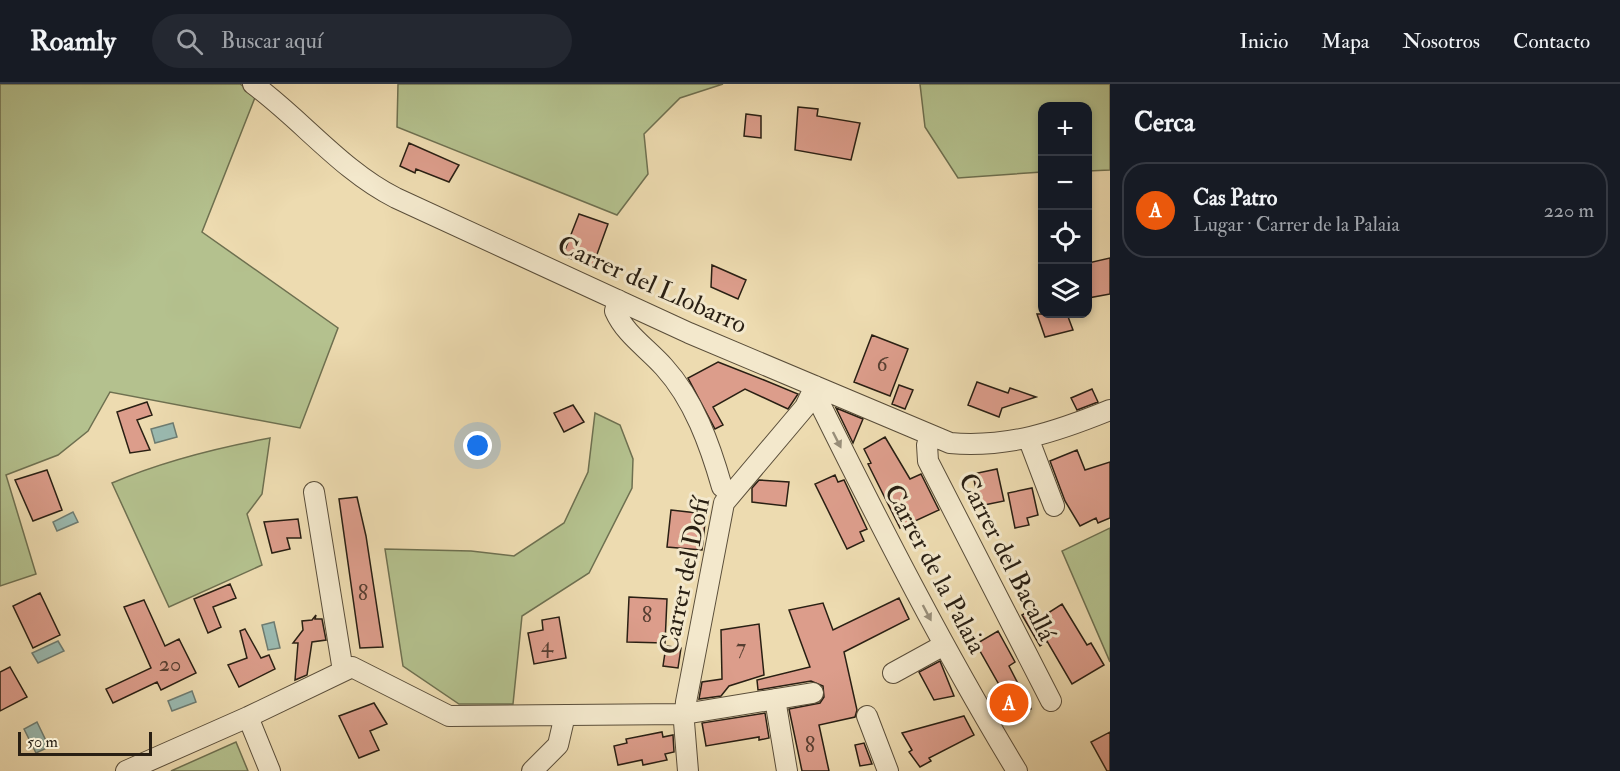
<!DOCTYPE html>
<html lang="es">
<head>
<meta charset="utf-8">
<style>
	:root { --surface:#171b24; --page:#242831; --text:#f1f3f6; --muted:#9ea1a6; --line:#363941; --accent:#ea580c }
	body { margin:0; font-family:"IM FELL Double Pica",serif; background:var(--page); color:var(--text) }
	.controls { position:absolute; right:18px; top:18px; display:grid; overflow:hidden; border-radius:12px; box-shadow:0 3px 9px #0003 }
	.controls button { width:54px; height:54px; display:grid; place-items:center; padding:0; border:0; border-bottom:2px solid var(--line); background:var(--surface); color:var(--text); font:30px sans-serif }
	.scale { position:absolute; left:18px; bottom:15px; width:134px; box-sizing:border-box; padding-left:6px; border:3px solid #291f13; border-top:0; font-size:16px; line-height:21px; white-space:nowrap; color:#291f13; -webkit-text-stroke:4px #f3e8cc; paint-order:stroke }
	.you { position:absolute; left:478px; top:362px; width:21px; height:21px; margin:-15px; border:4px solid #fff; border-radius:50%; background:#1a73e8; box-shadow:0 0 0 9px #1a73e833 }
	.badge { display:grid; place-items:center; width:39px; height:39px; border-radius:50%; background:var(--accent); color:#fff; font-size:20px; font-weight:700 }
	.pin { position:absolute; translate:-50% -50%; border:3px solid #fff; box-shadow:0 2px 6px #0006 }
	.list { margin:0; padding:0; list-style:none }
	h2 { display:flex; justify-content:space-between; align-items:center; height:78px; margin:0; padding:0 24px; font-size:26px }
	h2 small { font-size:20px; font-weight:400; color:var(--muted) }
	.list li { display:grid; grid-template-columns:39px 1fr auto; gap:18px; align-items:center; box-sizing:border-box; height:96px; margin:0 12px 12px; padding:0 12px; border:2px solid var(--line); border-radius:24px }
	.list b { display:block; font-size:22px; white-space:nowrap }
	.list p { margin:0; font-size:20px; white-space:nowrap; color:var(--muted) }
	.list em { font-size:20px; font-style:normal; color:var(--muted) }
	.icon { flex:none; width:33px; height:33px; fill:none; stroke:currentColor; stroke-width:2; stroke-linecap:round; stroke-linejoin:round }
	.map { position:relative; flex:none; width:1110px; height:687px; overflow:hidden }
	header { display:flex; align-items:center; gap:36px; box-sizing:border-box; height:84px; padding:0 30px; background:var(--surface); border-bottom:2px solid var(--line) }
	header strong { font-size:28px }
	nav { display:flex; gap:33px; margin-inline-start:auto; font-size:21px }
	.search { width:420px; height:54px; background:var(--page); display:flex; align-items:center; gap:15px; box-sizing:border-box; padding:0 21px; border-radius:33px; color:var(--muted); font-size:22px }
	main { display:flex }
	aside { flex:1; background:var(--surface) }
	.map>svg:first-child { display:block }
</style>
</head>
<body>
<header>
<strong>Roamly</strong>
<div class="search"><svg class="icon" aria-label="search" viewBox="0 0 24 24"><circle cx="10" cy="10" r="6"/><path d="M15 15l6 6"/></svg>Buscar aquí</div>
<nav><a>Inicio</a><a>Mapa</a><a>Nosotros</a><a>Contacto</a></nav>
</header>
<main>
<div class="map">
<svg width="1110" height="687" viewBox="0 0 1110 687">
	<rect width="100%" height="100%" fill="#eddbb0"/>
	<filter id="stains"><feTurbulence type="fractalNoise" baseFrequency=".00333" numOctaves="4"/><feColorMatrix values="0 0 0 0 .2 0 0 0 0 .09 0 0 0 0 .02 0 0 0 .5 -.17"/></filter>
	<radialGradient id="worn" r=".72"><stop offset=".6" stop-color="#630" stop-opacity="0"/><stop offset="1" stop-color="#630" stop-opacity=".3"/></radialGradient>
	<path fill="#b4c18e" stroke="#6e7050" stroke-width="1.5" d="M 0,0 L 240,0 L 256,11 L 202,148 L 338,244 L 300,344 L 110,308 L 88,347 L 58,371 L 6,391 L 36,490 L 0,502 Z
		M 398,0 L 723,0 L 680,14 L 644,50 L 648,90 L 617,131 L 397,43 Z
		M 920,0 L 1110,0 L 1110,86 L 1088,87 L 1088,22 L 1042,22 L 1042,88 L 958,94 L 925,43 Z
		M 595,329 L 620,341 L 633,375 L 632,404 L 589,489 L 522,532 L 513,620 L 459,620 L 403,582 L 385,465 L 471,467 L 514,472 L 564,439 L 588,388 Z
		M 270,354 L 262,410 L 247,430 L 262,481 L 169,523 L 112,399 C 163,377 216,364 270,354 Z
		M 1110,444 L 1110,578 L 1062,467 Z
		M 236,658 L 248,687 L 171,687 Z"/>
	<path fill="#9abab1" stroke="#6d7c72" stroke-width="1.5" d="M 173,339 L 177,353 L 155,359 L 151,345 Z
		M 73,428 L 78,438 L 57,447 L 53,438 Z
		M 274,538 L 280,564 L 268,566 L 262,541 Z
		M 58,557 L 64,567 L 38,579 L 32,569 Z
		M 192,607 L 196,618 L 172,627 L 168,617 Z
		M 37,638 L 49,663 L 36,669 L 24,645 Z"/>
	<path fill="#dc9d8b" stroke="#291f13" stroke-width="1.5" d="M 798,23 L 818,25 L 817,32 L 860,39 L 851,76 L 795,66 Z
		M 746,30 L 761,32 L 761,54 L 744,52 Z
		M 409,59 L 459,81 L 449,98 L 416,85 L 415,89 L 400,82 Z
		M 579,130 L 608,140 L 592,184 L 563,171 Z
		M 1110,174 L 1110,210 L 1088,214 L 1088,179 Z
		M 712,181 L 746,196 L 738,215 L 711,203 Z
		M 1037,230 L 1067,230 L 1073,246 L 1045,253 Z
		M 872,251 L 908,265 L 890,312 L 854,298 Z
		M 718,278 L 764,296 L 798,310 L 788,325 L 745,305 L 713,323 L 723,341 L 715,345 L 688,294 Z
		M 977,298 L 1008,309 L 1010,304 L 1036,313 L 1002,324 L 999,333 L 968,321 Z
		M 899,301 L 913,306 L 905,325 L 892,320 Z
		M 1092,305 L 1098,318 L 1077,326 L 1071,314 Z
		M 147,318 L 152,331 L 137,336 L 150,366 L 130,369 L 117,328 Z
		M 573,321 L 584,338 L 564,348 L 554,329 Z
		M 836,324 L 863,335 L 853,359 Z
		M 885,353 L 910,395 L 921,390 L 939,426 L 900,444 L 868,380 L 871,379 L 864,365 Z
		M 1077,366 L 1085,386 L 1110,378 L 1110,434 L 1098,439 L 1096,434 L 1080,442 L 1065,417 L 1050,377 Z
		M 997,385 L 1004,417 L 979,422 L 973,390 Z
		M 47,386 L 62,426 L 33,437 L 15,396 Z
		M 835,391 L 838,398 L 844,396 L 867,445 L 860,448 L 864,457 L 847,465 L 815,400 Z
		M 759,396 L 789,398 L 786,422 L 752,418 L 752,404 Z
		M 1032,404 L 1038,431 L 1027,434 L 1029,441 L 1015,444 L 1008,409 Z
		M 357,413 L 366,452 L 383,563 L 360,564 L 339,415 Z
		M 671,426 L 706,430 L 702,466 L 667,463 Z
		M 298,435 L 301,454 L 287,454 L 290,465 L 272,469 L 264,438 Z
		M 230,500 L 236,514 L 213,523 L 221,543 L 208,549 L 194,515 Z
		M 40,509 L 60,551 L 33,564 L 13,522 Z
		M 629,513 L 667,515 L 665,559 L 627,558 Z
		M 899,514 L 909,535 L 844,568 L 857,626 L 855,633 L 819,641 L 829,687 L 802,687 L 789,625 L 820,619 L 824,613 L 823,602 L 811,597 L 758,606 L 757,596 L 810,583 L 789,526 L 823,519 L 833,546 Z
		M 144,516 L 165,562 L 179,555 L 196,589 L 161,606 L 157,598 L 113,619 L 106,605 L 151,584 L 124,523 Z
		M 1062,520 L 1087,561 L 1091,559 L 1104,581 L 1072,600 L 1047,557 L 1040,562 L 1022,531 L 1036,523 L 1042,533 Z
		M 316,531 L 315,535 L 322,535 L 326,556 L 312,558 L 307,591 L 295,596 L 298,559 L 293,559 L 303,546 L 302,537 L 312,536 Z
		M 559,533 L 566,574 L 534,580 L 528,549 L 543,546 L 542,536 Z
		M 759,540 L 764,591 L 729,602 L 721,612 L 699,615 L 702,598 L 722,595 L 721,546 Z
		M 245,545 L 261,574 L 269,571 L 275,585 L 239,603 L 228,581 L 247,574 L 240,547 Z
		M 998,547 L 1015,578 L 1009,582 L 1031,625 L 1003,639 L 988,613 L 1002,606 L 976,560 Z
		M 666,562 L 681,564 L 678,584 L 663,582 Z
		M 940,577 L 954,612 L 934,616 L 919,588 Z
		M 10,583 L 27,613 L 0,627 L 0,588 Z
		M 374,619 L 387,640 L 370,647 L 379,666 L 359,674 L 339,632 Z
		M 765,629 L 769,654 L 759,656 L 759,653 L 706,662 L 702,639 Z
		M 964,632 L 974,651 L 929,674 L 931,677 L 920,683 L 909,668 L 912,666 L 902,649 Z
		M 662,648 L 663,653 L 673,651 L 674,668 L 665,670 L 667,676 L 643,681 L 642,676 L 618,681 L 614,662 L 627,659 L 626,655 Z
		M 1110,648 L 1110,687 L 1107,687 L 1091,658 Z
		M 864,659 L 872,680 L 860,682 L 855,661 Z"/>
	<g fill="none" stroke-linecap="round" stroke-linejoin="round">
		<defs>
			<path id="minor" d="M 253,0 C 302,36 342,87 396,114 L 689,249 L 950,359 C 1008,364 1056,348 1110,326
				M 618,216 L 615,227 C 625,250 647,264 664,283 C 694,316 710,361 722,403
				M 815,302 L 822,324 C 883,447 946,570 1017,687
				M 930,351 L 927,361 L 928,377 L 1051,617
				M 1029,356 L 1054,422
				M 314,408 L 343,587
				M 893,589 L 944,561
				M 775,615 L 787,687
				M 867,632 L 888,687
				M 248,633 L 270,687
				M 126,687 L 248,633 L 352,583 L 449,632 L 684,630 L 813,609
				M 532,687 L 558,661 L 565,631
				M 688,687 L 684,638 L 686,618 L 724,419 L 805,323 L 815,302"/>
		</defs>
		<use href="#minor" stroke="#5a4e3a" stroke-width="22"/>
		<use href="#minor" stroke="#f3e8cc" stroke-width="20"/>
	</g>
	<defs><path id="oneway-solid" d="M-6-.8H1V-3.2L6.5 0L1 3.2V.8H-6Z" transform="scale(1.5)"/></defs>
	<g fill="#988e79">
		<use href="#oneway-solid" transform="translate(837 356) rotate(63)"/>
		<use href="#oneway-solid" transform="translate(927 529) rotate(62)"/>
	</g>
	<g text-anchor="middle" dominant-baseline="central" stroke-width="6" stroke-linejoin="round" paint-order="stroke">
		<g font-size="22" fill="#563e31">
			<text x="882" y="280">6</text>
			<text x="363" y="509">8</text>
			<text x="647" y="531">8</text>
			<text x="547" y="561">4</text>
			<text x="741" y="563">7</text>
			<text x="170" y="580">20</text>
			<text x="810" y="661">8</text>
		</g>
		<g font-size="26" fill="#291f13" stroke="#f3e8cc">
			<text transform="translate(652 201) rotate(24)">Carrer del Llobarro</text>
			<text transform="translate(1007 473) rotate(63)">Carrer del Bacallá</text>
			<text transform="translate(935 485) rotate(62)">Carrer de la Palaia</text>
			<text transform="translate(685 492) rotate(-78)">Carrer del Dofí</text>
		</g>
	</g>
	<rect width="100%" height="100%" filter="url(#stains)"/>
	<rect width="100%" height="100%" fill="url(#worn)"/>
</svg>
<div class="controls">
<button>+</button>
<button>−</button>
<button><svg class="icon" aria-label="locate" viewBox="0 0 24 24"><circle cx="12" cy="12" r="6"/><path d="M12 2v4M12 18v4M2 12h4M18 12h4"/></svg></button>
<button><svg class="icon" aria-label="layers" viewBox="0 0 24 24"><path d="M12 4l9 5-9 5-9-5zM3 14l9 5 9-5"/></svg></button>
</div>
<div class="scale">50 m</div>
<div class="you"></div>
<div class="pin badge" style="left:1009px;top:619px">A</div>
</div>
<aside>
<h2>Cerca<small></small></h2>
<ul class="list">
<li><span class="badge">A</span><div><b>Cas Patro</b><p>Lugar · Carrer de la Palaia</p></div><em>220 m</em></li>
</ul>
</aside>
</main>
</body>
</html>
